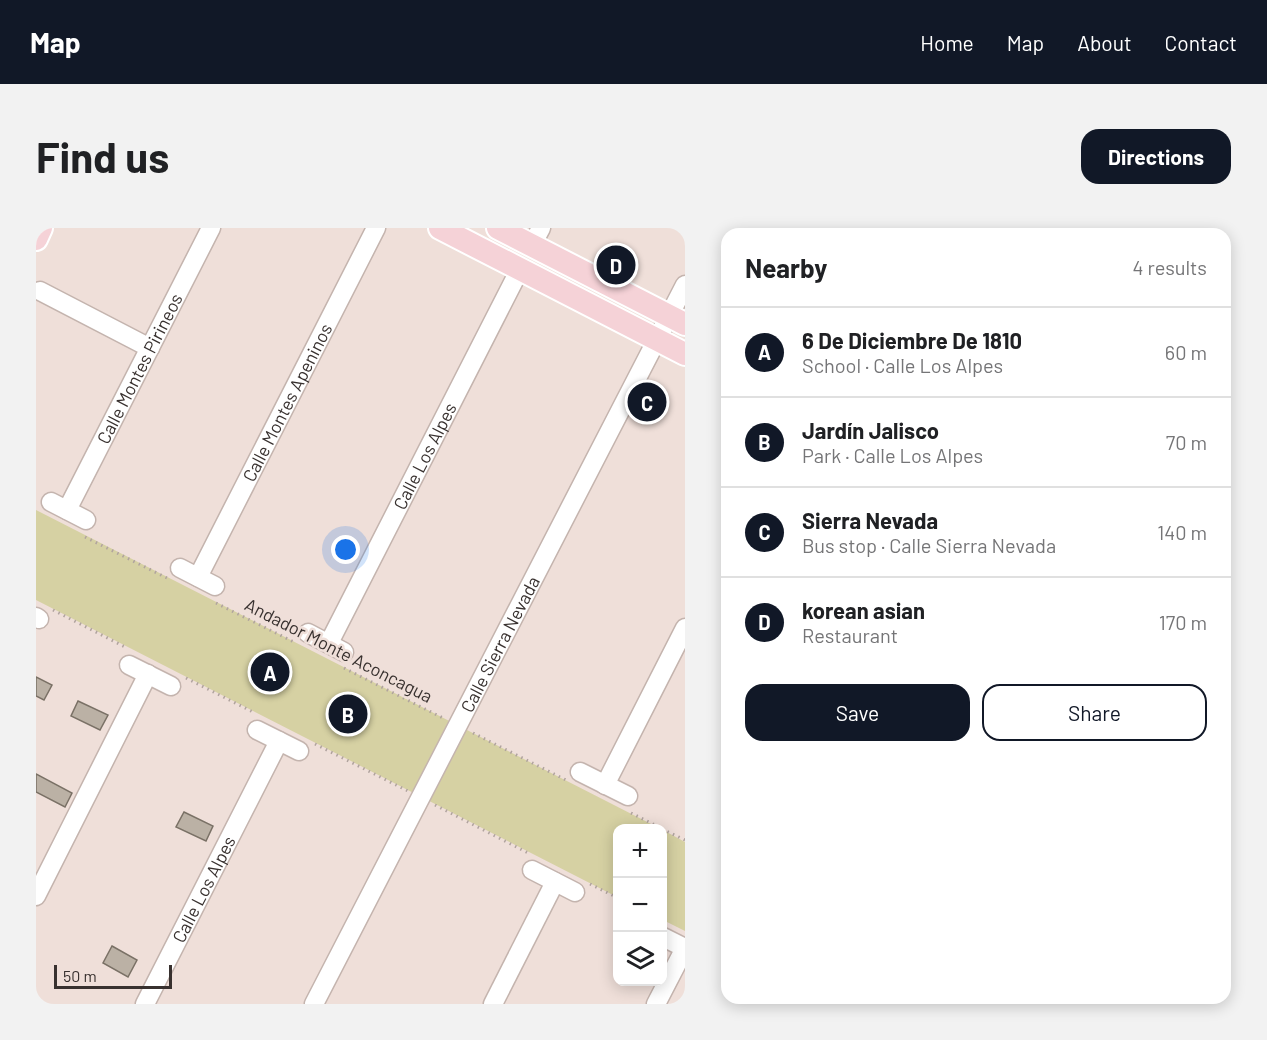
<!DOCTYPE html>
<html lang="en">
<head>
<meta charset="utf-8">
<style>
	:root { --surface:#fff; --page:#f2f2f2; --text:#202124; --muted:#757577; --line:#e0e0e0; --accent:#111827 }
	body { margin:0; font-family:Barlow,sans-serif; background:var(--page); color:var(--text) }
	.controls { position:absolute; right:18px; bottom:18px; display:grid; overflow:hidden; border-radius:12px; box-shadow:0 3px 15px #0003 }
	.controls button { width:54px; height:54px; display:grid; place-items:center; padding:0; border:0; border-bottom:2px solid var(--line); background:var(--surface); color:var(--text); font:30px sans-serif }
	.scale { position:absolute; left:18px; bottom:15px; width:118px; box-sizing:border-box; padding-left:6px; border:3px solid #38312f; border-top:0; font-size:16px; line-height:21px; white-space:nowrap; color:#38312f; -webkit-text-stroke:4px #efdfd9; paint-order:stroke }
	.you { position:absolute; left:310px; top:322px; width:21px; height:21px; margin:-15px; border:4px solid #fff; border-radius:50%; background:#1a73e8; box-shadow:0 0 0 9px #1a73e833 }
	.badge { display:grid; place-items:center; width:39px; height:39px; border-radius:50%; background:var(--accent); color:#fff; font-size:20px; font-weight:700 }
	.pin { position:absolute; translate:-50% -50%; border:3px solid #fff; box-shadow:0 2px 6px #0006 }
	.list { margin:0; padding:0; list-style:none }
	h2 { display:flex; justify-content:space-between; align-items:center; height:78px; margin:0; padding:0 24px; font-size:26px }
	h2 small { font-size:20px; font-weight:400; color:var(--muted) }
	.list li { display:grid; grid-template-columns:39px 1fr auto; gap:18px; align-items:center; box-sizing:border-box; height:90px; padding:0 24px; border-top:2px solid var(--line) }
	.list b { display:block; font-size:22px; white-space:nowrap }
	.list p { margin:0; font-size:20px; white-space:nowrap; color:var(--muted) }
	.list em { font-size:20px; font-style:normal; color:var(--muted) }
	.actions { display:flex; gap:12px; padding:18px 24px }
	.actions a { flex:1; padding:14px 0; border:2px solid var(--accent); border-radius:18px; text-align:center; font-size:21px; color:var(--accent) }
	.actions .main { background:var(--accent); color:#fff }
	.icon { flex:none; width:33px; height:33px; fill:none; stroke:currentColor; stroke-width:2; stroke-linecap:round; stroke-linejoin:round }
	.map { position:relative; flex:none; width:649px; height:776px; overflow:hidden; border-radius:18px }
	header { display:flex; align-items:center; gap:36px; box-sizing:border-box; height:84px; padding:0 30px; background:var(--accent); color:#fff }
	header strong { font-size:28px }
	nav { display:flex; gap:33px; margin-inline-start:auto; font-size:21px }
	.intro { display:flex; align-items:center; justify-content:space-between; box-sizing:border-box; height:144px; padding:0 36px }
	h1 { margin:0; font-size:42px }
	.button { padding:15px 27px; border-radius:18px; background:var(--accent); color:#fff; font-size:21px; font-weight:700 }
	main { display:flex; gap:36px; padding:0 36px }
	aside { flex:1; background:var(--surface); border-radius:18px; box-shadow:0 3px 15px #0003 }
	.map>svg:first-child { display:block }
</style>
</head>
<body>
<header>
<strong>Map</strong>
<nav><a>Home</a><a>Map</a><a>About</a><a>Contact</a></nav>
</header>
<div class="intro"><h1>Find us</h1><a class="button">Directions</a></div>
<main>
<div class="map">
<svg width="649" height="776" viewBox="0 0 649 776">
	<rect width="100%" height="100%" fill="#efdfd9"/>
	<path fill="#d6d1a3" d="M 0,282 L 623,600 L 582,600 L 581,669 L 0,372 Z
		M 627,602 L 649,614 L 649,703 L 627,692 Z"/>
	<path fill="#bbb1a5" stroke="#7a7166" stroke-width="1.5" d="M 0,449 L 16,457 L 8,472 L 0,468 Z
		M 42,473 L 72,487 L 64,502 L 35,488 Z
		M 0,546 L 36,565 L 29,579 L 0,564 Z
		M 148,584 L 177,598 L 170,613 L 140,599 Z
		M 76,718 L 101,732 L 92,749 L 67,735 Z"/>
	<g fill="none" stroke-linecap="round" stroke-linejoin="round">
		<defs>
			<g id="minor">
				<path d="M 496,17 L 505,0"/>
				<path d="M 4,63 L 114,120"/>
				<path d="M 15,274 L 50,292"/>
				<path id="s1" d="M 31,282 L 175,0"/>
				<path d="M 144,340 L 179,358"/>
				<path id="s2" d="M 162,349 L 340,0"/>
				<path d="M 0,389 L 3,391"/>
				<path d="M 272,405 L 308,424"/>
				<path id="s3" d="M 293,415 L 484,41"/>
				<path d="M 93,437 L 135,458"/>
				<path d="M 221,502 L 263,523"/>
				<path d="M 544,544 L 592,568"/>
				<path d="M 569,557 L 649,400"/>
				<path d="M 496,642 L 539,664"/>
				<path d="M 0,668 L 112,446"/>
				<path d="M 627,709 L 649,720"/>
				<path id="s4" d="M 109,776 L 243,513"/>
				<path id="s5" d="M 278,776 L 649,57"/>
				<path d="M 457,776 L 519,654"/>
				<path d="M 620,776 L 649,720"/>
			</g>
			<path id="major" d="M 404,0 L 649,126
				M 462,0 L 649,96
				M 0,11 L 5,0"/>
		</defs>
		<use href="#minor" stroke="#c4b4ae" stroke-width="21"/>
		<use href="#major" stroke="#fff" stroke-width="26"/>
		<path stroke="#b0a39e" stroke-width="3" stroke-dasharray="1.5 4.5" stroke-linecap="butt" d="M 49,309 L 131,350
			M 180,375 L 260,415
			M 17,382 L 91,420
			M 308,440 L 407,490
			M 150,450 L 219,485
			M 437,505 L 530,552
			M 279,516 L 372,563
			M 399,577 L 494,626
			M 595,585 L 625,600
			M 626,601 L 649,612
			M 554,656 L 582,670"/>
		<use href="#minor" stroke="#fff" stroke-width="18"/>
		<use href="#major" stroke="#f5d2d7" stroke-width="22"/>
	</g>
	<g text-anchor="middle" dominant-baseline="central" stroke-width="5" stroke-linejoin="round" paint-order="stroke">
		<g font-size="18" fill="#38312f" stroke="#efdfd9">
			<text stroke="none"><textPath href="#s1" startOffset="159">Calle Montes Pirineos</textPath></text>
			<text stroke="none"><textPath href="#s2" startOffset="196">Calle Montes Apeninos</textPath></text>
			<text stroke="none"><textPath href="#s3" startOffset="210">Calle Los Alpes</textPath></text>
			<text stroke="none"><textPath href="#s5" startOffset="405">Calle Sierra Nevada</textPath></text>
			<text transform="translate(303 422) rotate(27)">Andador Monte Aconcagua</text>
			<text stroke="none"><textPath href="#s4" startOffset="129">Calle Los Alpes</textPath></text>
		</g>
	</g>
</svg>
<div class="controls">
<button>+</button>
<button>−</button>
<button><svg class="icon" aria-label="layers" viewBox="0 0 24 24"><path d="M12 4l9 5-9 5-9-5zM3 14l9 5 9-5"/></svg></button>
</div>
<div class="scale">50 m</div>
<div class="you"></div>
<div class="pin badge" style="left:234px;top:444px">A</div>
<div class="pin badge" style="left:312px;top:486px">B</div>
<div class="pin badge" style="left:611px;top:174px">C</div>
<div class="pin badge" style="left:580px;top:37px">D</div>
</div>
<aside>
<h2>Nearby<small>4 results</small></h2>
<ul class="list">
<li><span class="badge">A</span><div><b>6 De Diciembre De 1810</b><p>School · Calle Los Alpes</p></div><em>60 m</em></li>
<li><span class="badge">B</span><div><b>Jardín Jalisco</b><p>Park · Calle Los Alpes</p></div><em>70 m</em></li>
<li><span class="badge">C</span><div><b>Sierra Nevada</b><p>Bus stop · Calle Sierra Nevada</p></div><em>140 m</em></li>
<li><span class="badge">D</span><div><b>korean asian</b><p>Restaurant</p></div><em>170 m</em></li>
</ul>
<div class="actions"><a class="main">Save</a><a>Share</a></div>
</aside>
</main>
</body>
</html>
